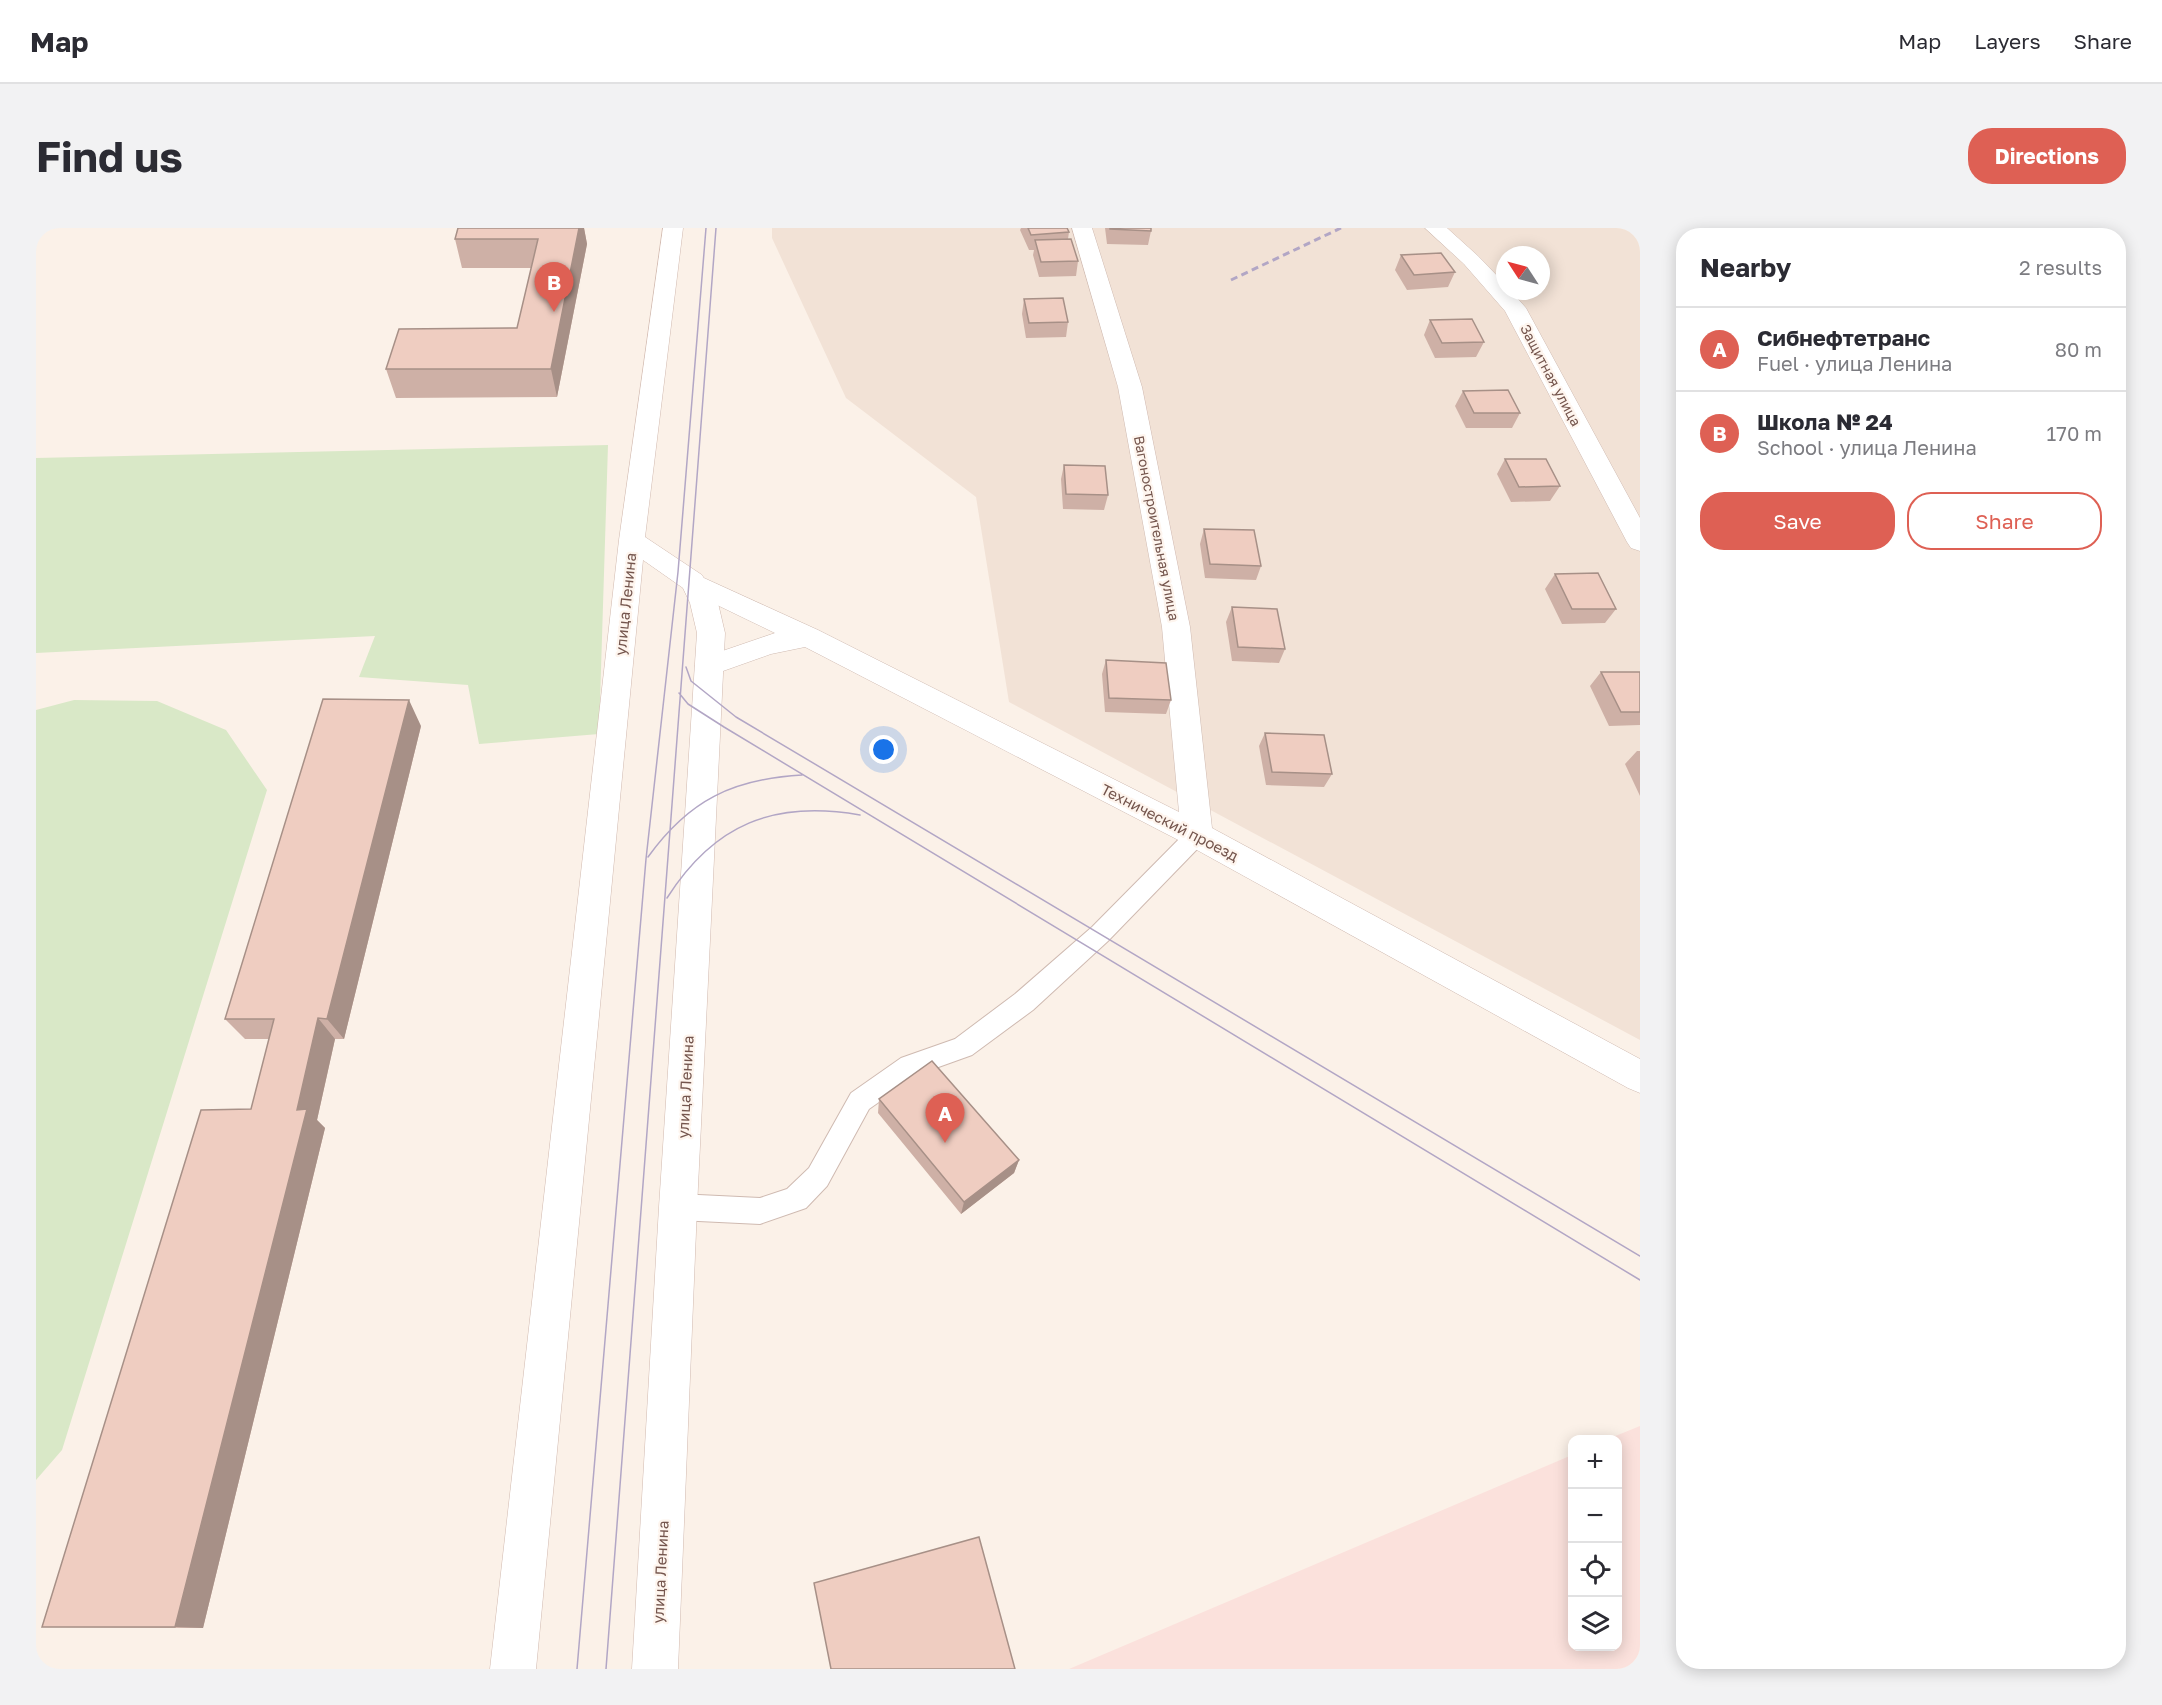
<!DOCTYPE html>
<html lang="en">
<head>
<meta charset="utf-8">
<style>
	:root { --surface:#fff; --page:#f2f2f3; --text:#2b2b33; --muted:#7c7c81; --line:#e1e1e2; --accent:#de6054 }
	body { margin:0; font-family:"Golos Text",sans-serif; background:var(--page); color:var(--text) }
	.controls { position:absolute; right:18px; bottom:18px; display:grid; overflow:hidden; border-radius:12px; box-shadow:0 3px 15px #0003 }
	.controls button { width:54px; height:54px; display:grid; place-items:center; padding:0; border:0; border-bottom:2px solid var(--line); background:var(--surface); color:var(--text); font:30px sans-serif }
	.compass { position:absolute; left:1460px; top:18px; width:54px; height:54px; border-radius:50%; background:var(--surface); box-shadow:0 3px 15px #0003; rotate:306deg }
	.you { position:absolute; left:848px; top:522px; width:21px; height:21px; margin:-15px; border:4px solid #fff; border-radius:50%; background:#1a73e8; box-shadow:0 0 0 9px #1a73e833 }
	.badge { display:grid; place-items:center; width:39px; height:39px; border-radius:50%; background:var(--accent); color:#fff; font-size:20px; font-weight:700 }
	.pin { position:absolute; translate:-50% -50px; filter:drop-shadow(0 2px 3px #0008) }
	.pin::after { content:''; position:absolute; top:32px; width:21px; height:18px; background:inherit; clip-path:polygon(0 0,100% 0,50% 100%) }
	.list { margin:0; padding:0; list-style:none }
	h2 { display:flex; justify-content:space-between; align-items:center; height:78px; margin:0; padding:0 24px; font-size:26px }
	h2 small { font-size:20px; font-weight:400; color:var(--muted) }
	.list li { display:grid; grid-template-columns:39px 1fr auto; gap:18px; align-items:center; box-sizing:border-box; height:84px; padding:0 24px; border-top:2px solid var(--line) }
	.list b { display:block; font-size:22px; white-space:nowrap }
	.list p { margin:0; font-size:20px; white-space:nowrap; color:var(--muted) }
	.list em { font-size:20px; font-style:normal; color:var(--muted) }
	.actions { display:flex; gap:12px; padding:18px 24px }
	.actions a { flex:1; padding:14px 0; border:2px solid var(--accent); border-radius:24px; text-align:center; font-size:21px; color:var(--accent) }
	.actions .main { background:var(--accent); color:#fff }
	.icon { flex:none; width:33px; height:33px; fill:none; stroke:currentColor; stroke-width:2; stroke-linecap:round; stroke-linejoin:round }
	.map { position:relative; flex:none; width:1604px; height:1441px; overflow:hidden; border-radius:24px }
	header { display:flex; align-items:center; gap:36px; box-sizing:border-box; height:84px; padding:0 30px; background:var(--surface); border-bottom:2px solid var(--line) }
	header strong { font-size:28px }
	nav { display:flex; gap:33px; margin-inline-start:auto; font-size:21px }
	.intro { display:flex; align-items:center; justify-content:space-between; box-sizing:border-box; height:144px; padding:0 36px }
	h1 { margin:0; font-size:42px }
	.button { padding:15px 27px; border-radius:24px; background:var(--accent); color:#fff; font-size:21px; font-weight:700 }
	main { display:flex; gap:36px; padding:0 36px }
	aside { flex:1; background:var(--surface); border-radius:24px; box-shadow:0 3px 15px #0003 }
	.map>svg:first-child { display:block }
</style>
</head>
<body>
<header>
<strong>Map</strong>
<nav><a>Map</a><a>Layers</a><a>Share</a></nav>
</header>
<div class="intro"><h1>Find us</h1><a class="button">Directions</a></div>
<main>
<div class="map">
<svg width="1604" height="1441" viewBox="0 0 1604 1441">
	<rect width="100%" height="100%" fill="#fbf1e8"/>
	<path fill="#f2e2d6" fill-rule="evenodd" d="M 736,0 L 1604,0 L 1604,812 L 973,474 L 940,269 L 810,170 L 736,10 ZM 1469,27 L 1505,27 L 1505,63 L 1469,63 Z"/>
	<path fill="#fbe1dc" d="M 1604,1198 L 1604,1441 L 1033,1441 L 1536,1227 L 1536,1418 L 1582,1418 L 1582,1212 L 1572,1211 Z"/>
	<path fill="#d9e8c7" d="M 572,217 L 563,506 L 443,516 L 432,457 L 323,449 L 339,408 L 0,425 L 0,230 Z
		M 38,472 L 121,473 L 190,502 L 231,562 L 26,1222 L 0,1252 L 0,482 Z"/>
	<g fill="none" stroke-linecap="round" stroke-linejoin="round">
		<defs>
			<path id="lane" d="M 1161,598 L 1169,601 L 1172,607 L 1169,613 L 1072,713 L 997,782 L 936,827 L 883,846 L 833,881 L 791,958 L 770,980 L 724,996 L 642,992 L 632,988 L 628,979 L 632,970 L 642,966 L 724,970 L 751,961 L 773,940 L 815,865 L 865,830 L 919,811 L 979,766 L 1056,699 L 1153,601 Z"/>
			<path id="street" d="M 1036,0 L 1056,0 L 1106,159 L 1154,399 L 1176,600 L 1604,831 L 1604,865 L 1592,860 L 1150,616 L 769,419 L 735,426 L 673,448 L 663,445 L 659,438 L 663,431 L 739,405 L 648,361 L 644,354 L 648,347 L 657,345 L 782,402 L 1143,584 L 1126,399 L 1082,159 Z
				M 1389,0 L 1411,0 L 1442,28 L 1469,56 L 1469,63 L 1475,63 L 1490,80 L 1604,290 L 1604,323 L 1595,320 L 1591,314 L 1469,83 L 1428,36 Z"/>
			<path id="secondary" d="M 627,0 L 647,0 L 609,309 L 666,347 L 682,375 L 689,405 L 661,979 L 642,1441 L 596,1441 L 623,979 L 661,405 L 654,375 L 647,360 L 607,332 L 500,1441 L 454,1441 L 583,312 Z"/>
		</defs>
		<use href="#lane" stroke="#cfbab1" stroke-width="2"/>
		<use href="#street" stroke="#cfbab1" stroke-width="1"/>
		<use href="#secondary" stroke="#d1b9af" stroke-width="1"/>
		<use href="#lane" fill="#fff" fill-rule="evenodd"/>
		<use href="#street" fill="#fff" fill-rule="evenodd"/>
		<use href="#secondary" fill="#fff" fill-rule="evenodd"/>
		<path stroke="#b2a6c5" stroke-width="1.5" d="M 650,439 L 655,453 L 700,489 L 1604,1028
			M 643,465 L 652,476 L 688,499 L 1604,1052
			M 612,629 C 653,572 697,551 766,547
			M 631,670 C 678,596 738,572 824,587
			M 541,1441 L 610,631 L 642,344 L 670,0
			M 570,1441 L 680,0"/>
		<path stroke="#b2a6c5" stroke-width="3" stroke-dasharray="7 4.5" stroke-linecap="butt" d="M 1195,52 L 1305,0"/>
	</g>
	<path fill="#ceb0a6" d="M 422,0 L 548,0 L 551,16 L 521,169 L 360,170 L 350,141 L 481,100 L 495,40 L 426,40 L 419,11 Z
		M 985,0 L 1031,0 L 1033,4 L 1032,11 L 1042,33 L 1040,48 L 1003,49 L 997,27 L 998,22 L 993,22 L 984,2 Z
		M 1069,0 L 1115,0 L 1115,3 L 1112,17 L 1071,16 Z
		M 1365,27 L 1419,44 L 1412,59 L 1371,62 L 1359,42 Z
		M 988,71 L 1032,94 L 1030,109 L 990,110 L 986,86 Z
		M 1394,92 L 1448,114 L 1440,129 L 1399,130 L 1388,107 Z
		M 1427,163 L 1484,185 L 1476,200 L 1430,200 L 1419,178 Z
		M 1469,231 L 1524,258 L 1514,273 L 1475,274 L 1461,246 Z
		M 1028,237 L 1072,267 L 1068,282 L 1027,281 L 1025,251 Z
		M 1168,301 L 1225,338 L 1220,352 L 1169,350 L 1164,316 Z
		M 1519,346 L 1580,381 L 1569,395 L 1526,396 L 1509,361 Z
		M 1196,379 L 1249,421 L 1243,435 L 1196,433 L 1190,394 Z
		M 1070,432 L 1135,472 L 1130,486 L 1069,484 L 1066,446 Z
		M 1565,444 L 1604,444 L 1604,497 L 1573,498 L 1554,458 Z
		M 385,498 L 308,811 L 299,811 L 281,892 L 289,900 L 167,1400 L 6,1399 L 215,881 L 233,811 L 209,811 L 189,791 Z
		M 1229,505 L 1296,546 L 1288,559 L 1230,557 L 1223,518 Z
		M 1601,523 L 1604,523 L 1604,568 L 1589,536 Z
		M 843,871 L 983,932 L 978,945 L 925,986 L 842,885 Z"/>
	<path fill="#a79087" d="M 543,0 L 548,0 L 551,16 L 521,169 L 515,141 Z
		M 373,472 L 385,498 L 308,811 L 291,791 Z
		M 282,790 L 299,811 L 281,892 L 289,900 L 167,1400 L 139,1399 Z
		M 983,932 L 978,945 L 925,986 L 928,974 Z"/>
	<path fill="#efcdc1" stroke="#a79087" stroke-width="1.5" d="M 422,0 L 543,0 L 515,141 L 350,141 L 363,101 L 481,100 L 502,11 L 419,11 Z
		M 992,0 L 1031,0 L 1033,4 L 995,7 Z
		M 1074,0 L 1115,0 L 1115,3 L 1074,1 Z
		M 1035,11 L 1042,33 L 1005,34 L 999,12 Z
		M 1405,25 L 1419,44 L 1378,47 L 1365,27 Z
		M 1027,70 L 1032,94 L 993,95 L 988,71 Z
		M 1436,91 L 1448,114 L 1406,115 L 1394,92 Z
		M 1472,162 L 1484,185 L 1438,185 L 1427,163 Z
		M 1469,231 L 1510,231 L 1524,258 L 1483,259 Z
		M 1028,237 L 1069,238 L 1072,267 L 1030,266 Z
		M 1168,301 L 1218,302 L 1225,338 L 1174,336 Z
		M 1562,345 L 1580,381 L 1536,381 L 1519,346 Z
		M 1196,379 L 1241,381 L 1249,421 L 1202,419 Z
		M 1070,432 L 1130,435 L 1135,472 L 1073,470 Z
		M 1565,444 L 1604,444 L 1604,484 L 1585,484 Z
		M 287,471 L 373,472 L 291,791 L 282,790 L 261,882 L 271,881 L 139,1399 L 6,1399 L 165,882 L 215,881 L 238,791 L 189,791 Z
		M 1229,505 L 1288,507 L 1296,546 L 1236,544 Z
		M 896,833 L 983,932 L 928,974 L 843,871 Z
		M 943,1309 L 979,1441 L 795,1441 L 778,1355 Z"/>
	<g text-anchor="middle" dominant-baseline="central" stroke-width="4.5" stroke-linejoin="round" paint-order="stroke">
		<g font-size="14" fill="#74554d" stroke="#fef5ee">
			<text transform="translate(1515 147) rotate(62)">Защитная улица</text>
			<text transform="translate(1121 300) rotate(79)">Вагоностроительная улица</text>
		</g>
		<g font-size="15" fill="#74554d" stroke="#fef5ee">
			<text transform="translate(589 376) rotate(-84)">улица Ленина</text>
			<text transform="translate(1134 594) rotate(27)">Технический проезд</text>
			<text transform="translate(649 859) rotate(-87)">улица Ленина</text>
			<text transform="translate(624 1344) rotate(-87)">улица Ленина</text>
		</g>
	</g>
</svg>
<div class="controls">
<button>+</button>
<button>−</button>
<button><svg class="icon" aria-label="locate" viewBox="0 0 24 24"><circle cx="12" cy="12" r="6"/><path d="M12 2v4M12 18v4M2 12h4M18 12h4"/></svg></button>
<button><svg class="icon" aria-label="layers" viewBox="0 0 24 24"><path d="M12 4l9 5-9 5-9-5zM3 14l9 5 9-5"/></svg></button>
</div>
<svg class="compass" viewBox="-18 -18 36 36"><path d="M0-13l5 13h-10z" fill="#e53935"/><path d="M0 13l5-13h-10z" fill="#7c7c81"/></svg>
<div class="you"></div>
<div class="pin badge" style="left:909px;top:915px">A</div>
<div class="pin badge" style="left:518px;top:84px">B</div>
</div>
<aside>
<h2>Nearby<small>2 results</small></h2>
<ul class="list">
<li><span class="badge">A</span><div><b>Сибнефтетранс</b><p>Fuel · улица Ленина</p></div><em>80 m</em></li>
<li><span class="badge">B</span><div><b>Школа № 24</b><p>School · улица Ленина</p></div><em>170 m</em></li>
</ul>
<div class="actions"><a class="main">Save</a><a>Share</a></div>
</aside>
</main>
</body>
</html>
